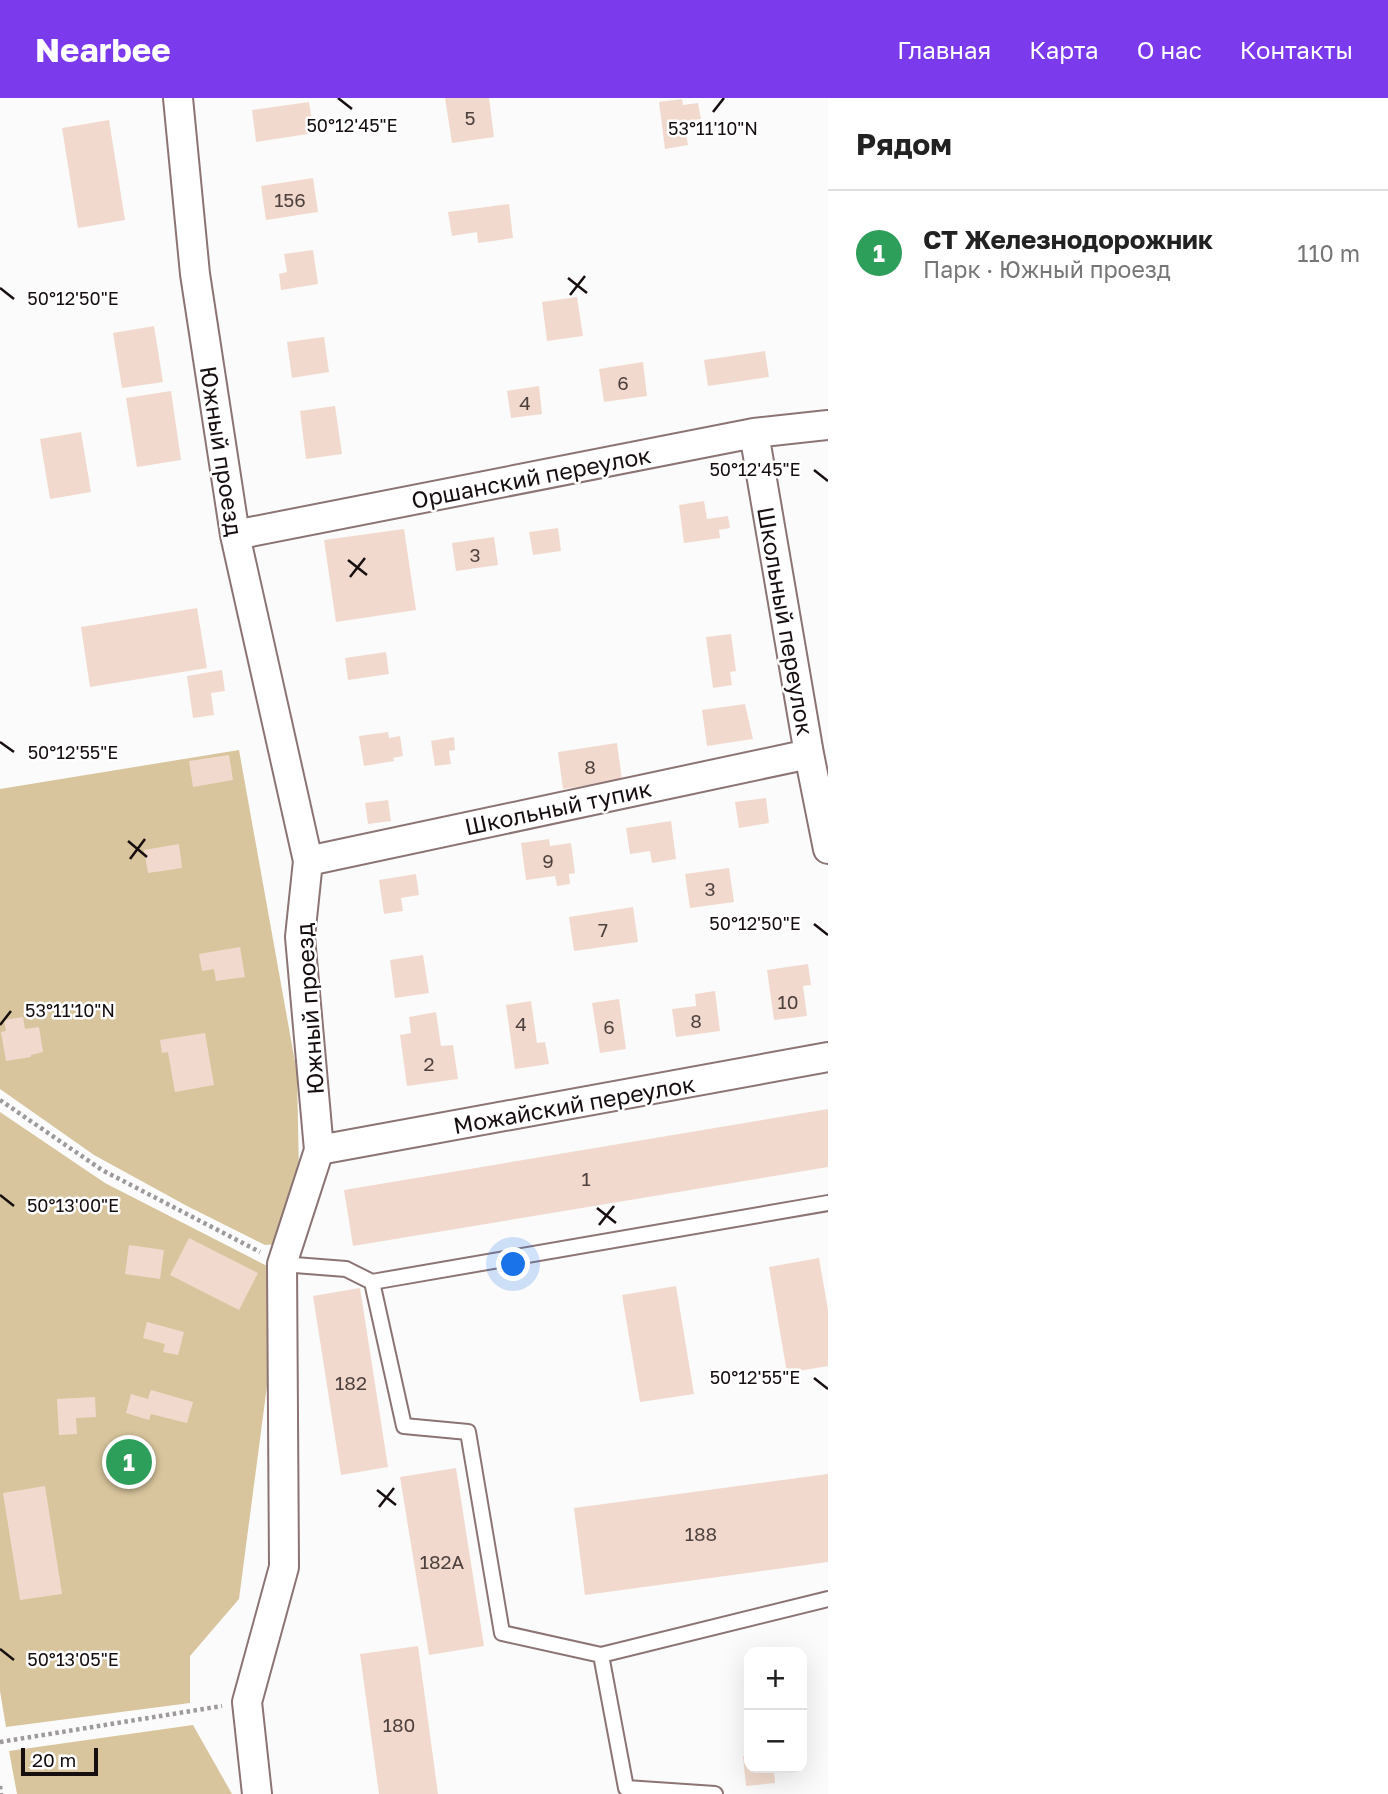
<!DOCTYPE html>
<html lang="ru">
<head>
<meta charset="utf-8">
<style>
	:root { --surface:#fff; --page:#f6f6f6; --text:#222; --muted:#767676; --line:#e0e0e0; --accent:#7c3aed }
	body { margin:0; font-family:"Golos Text",sans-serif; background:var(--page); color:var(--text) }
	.controls { position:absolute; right:21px; bottom:21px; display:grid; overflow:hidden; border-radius:14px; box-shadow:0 7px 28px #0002 }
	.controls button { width:63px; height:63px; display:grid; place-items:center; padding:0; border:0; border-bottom:2px solid var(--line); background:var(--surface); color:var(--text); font:35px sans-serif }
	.scale { position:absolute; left:21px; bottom:18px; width:77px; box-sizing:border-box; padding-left:7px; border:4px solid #170e0f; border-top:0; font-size:19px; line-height:24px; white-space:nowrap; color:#170e0f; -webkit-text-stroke:5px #fff; paint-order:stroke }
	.you { position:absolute; left:514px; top:1167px; width:24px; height:24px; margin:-18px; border:5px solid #fff; border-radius:50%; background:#1a73e8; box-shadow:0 0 0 10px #1a73e833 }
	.badge { display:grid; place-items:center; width:46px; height:46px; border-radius:50%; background:var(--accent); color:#fff; font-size:23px; font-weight:700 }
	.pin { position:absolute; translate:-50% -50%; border:4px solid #fff; box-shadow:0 2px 7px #0006 }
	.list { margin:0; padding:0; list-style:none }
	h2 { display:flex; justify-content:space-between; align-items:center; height:91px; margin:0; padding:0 28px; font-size:30px }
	h2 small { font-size:23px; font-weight:400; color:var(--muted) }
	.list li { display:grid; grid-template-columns:46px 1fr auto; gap:21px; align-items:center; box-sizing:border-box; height:126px; padding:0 28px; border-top:2px solid var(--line) }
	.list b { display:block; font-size:26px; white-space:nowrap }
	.list p { margin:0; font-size:23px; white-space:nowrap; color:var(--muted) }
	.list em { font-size:23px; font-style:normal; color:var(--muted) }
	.map { position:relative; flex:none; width:828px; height:1696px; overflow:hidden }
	header { display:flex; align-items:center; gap:42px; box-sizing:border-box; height:98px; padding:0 35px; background:var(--accent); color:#fff }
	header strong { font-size:33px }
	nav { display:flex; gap:38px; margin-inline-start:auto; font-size:24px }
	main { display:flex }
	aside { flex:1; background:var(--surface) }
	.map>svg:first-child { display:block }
</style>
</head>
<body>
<header>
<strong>Nearbee</strong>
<nav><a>Главная</a><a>Карта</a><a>О нас</a><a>Контакты</a></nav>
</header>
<main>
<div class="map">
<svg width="828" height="1696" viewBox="0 0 828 1696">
	<rect width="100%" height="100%" fill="#fbfbfb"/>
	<path fill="#d8c59d" d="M 239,652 L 297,975 L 299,1077 L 277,1146 L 265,1147 L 187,1108 L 94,1057 L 0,991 L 0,691 Z
		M 0,1014 L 105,1085 L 271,1170 L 275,1227 L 239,1501 L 190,1558 L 190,1605 L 6,1629 L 0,1593 Z
		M 193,1627 L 232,1696 L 17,1696 L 9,1653 Z"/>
	<path fill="#f1dacd" d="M 445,0 L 489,0 L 494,39 L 452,45 Z
		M 682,1 L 683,7 L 698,5 L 701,21 L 684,23 L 688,47 L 665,51 L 659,4 Z
		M 309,4 L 314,35 L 256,44 L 252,12 Z
		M 109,22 L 125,122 L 78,130 L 62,30 Z
		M 313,80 L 318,114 L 266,122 L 261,88 Z
		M 509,106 L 513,140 L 478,145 L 477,134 L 452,138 L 448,114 Z
		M 313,152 L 318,186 L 281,192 L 279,176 L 287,174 L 284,156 Z
		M 577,199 L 583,238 L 547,243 L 542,204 Z
		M 154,228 L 163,284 L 122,290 L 113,235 Z
		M 324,239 L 329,274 L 292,280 L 287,244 Z
		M 765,253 L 769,279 L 708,288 L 704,262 Z
		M 643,264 L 647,298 L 604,304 L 599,271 Z
		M 539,288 L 542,316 L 511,320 L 507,293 Z
		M 171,293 L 181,362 L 137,369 L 126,300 Z
		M 335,308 L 342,356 L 306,361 L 300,313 Z
		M 81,334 L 91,394 L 50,401 L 40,341 Z
		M 704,403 L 707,421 L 728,418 L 730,430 L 719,432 L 720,440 L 684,445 L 679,407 Z
		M 558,430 L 561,453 L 533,457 L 529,434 Z
		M 404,431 L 416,512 L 336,524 L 324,442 Z
		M 494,439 L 498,467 L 456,473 L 452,445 Z
		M 197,510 L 207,570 L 90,589 L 81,529 Z
		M 731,536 L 736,573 L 730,574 L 732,587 L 713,590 L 706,539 Z
		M 386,554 L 389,576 L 348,582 L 345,560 Z
		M 222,572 L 225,593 L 211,595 L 214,617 L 193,620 L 187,578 Z
		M 745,606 L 753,641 L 707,648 L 702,612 Z
		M 388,634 L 389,640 L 400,638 L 403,658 L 393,660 L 394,663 L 364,668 L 359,638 Z
		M 454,639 L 455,652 L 449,653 L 451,666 L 435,668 L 431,643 Z
		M 617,645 L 622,682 L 563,691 L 558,654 Z
		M 229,657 L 233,682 L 193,689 L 189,663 Z
		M 766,700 L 769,725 L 739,730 L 735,704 Z
		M 388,702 L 391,723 L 368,726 L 365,705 Z
		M 671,723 L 676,761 L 652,765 L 650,753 L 630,756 L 626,730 Z
		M 549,741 L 550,748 L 571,745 L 575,775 L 569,776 L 570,786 L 557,788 L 555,778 L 526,782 L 521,745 Z
		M 179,746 L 182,770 L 148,775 L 144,752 Z
		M 729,770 L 734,804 L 690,810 L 685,776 Z
		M 416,776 L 419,797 L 401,800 L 403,813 L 384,816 L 379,782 Z
		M 633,809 L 638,844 L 574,853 L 569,819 Z
		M 240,849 L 245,879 L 216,883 L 214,871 L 202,873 L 199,856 Z
		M 423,857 L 429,895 L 395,900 L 390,862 Z
		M 808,866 L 811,887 L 803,888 L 807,918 L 774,922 L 767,872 Z
		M 715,893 L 720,933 L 676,939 L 672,911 L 696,908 L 695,896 Z
		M 619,901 L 626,951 L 600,955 L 592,905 Z
		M 531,903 L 537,945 L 545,944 L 549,966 L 515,971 L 506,907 Z
		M 436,914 L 441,948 L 453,947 L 458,981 L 407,988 L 400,937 L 411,935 L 409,919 Z
		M 23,919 L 25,931 L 39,929 L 43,954 L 31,957 L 31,959 L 6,963 L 1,934 L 6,933 L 4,922 Z
		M 205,935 L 214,987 L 175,994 L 168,954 L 162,955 L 160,942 Z
		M 828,1011 L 828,1069 L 353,1148 L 344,1092 Z
		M 189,1140 L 258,1175 L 239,1212 L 170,1177 Z
		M 129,1147 L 164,1152 L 160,1181 L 125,1176 Z
		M 819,1160 L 828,1212 L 828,1268 L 787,1275 L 769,1169 Z
		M 676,1188 L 694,1296 L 640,1304 L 622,1197 Z
		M 360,1190 L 388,1369 L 341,1377 L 313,1198 Z
		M 147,1224 L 184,1234 L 178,1257 L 163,1254 L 165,1246 L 143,1240 Z
		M 151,1292 L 193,1304 L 187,1325 L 151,1316 L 149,1322 L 126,1315 L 131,1296 L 148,1301 Z
		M 95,1299 L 96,1319 L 76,1320 L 77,1336 L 59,1337 L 57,1301 Z
		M 456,1370 L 484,1548 L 429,1557 L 400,1379 Z
		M 828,1376 L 828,1464 L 585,1497 L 574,1410 Z
		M 45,1388 L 62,1496 L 20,1502 L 3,1395 Z
		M 418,1548 L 438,1696 L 379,1696 L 360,1556 Z
		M 743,1658 L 749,1658 L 749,1670 L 774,1670 L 775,1685 L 746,1688 Z"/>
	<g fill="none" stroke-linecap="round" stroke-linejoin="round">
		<defs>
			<path id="lane" d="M 282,1166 L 346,1171 L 372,1184 L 828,1105
				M 372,1184 L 404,1328 L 468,1334 L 502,1535 L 601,1557 L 626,1690 L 715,1696
				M 601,1557 L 828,1501"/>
			<path id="street" d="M 178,0 L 195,176 L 235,437 L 308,763 L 300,839 L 319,1052 L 282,1166 L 284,1469 L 247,1604 L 257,1696
				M 754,335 L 809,656 L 828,751
				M 235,437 L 754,335 L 828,327
				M 308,763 L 809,656
				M 319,1052 L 828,959"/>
		</defs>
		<use href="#lane" stroke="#8c7474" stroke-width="18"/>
		<use href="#street" stroke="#8c7474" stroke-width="32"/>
		<path stroke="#9e9a9b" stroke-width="4.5" stroke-dasharray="3.5 3.5" stroke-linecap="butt" d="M 0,1002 L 102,1072 L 260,1154
			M 0,1644 L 222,1608
			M 0,1688 L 1,1696"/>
		<use href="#lane" stroke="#fff" stroke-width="14"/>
		<use href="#street" stroke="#fff" stroke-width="28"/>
	</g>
	<path fill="none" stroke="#170e0f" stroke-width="2.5" d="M 338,0 L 352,11M 713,14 L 724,0M 568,180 L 587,195M 0,190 L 14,201M 570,197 L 585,178M 814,372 L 828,383M 348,462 L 367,477M 350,479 L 365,460M 0,644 L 14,654M 128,743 L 147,759M 130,761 L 145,741M 814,826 L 828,837M 0,927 L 11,913M 0,1097 L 14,1108M 597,1110 L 616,1125M 599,1127 L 614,1108M 814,1280 L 828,1291M 377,1392 L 396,1407M 379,1409 L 394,1390M 0,1551 L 14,1562"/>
	<g text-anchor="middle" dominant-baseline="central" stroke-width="5" stroke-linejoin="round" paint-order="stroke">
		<g font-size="19" fill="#4e413e">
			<text x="470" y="19">5</text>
			<text x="290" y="101">156</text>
			<text x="623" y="284">6</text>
			<text x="525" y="304">4</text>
			<text x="475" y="456">3</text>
			<text x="590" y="668">8</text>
			<text x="548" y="762">9</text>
			<text x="710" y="790">3</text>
			<text x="603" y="831">7</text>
			<text x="788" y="903">10</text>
			<text x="696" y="922">8</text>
			<text x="521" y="925">4</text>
			<text x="609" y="928">6</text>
			<text x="429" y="965">2</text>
			<text x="586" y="1080">1</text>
			<text x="351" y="1284">182</text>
			<text x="701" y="1435">188</text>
			<text x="442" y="1463">182А</text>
			<text x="399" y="1626">180</text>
		</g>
		<g font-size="23" fill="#170e0f" stroke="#fff">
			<text transform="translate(222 353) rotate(81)">Южный проезд</text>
			<text transform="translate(531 379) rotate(-11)">Оршанский переулок</text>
			<text transform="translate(786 523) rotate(80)">Школьный переулок</text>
			<text transform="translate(558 709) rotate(-12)">Школьный тупик</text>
			<text transform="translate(309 911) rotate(-94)">Южный проезд</text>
			<text transform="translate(574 1006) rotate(-10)">Можайский переулок</text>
		</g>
	</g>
	<g font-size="18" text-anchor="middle" fill="#170e0f" stroke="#fff" stroke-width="5" stroke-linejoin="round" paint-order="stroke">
		<text x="352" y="34">50°12'45"E</text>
		<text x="713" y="37">53°11'10"N</text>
		<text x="73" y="207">50°12'50"E</text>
		<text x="755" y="378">50°12'45"E</text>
		<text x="73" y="661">50°12'55"E</text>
		<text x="755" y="832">50°12'50"E</text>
		<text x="70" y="919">53°11'10"N</text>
		<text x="73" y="1114">50°13'00"E</text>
		<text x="755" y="1286">50°12'55"E</text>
		<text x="73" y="1568">50°13'05"E</text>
	</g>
</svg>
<div class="controls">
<button>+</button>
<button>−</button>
</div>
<div class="scale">20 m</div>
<div class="you"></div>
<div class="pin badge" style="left:129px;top:1364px;background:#2e9e5b">1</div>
</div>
<aside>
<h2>Рядом<small></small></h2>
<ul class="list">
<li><span class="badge" style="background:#2e9e5b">1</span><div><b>СТ Железнодорожник</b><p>Парк · Южный проезд</p></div><em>110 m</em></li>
</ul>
</aside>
</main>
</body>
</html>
